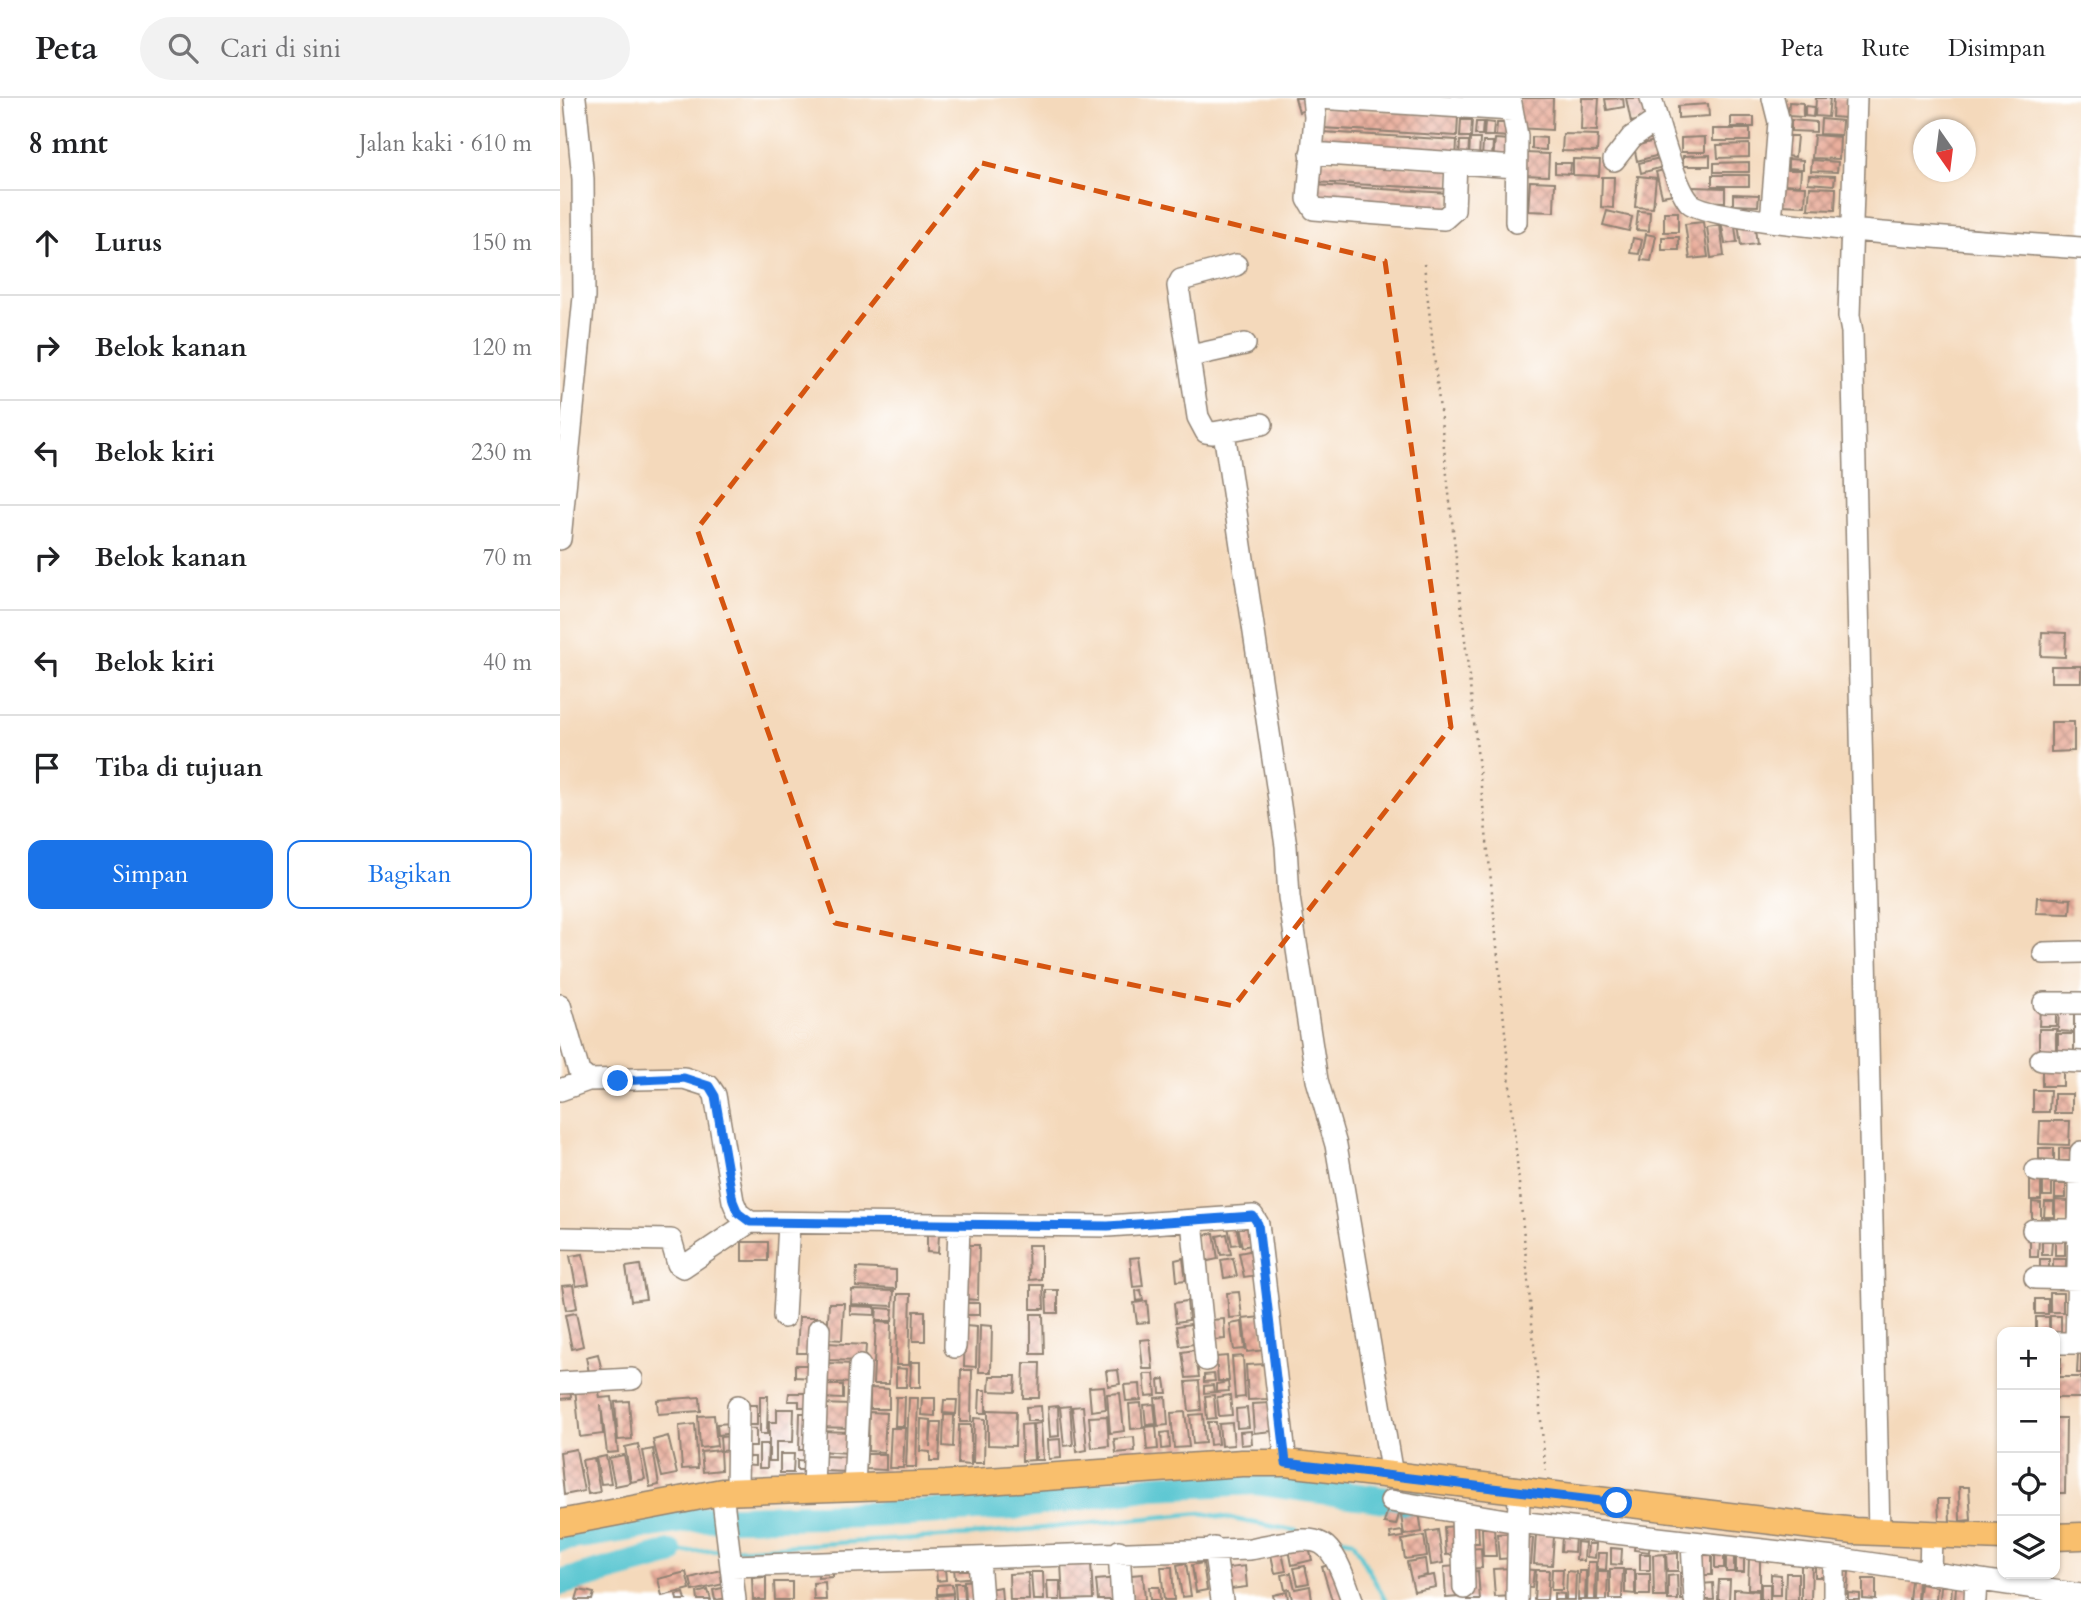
<!DOCTYPE html>
<html lang="id">
<head>
<meta charset="utf-8">
<style>
	:root { --surface:#fff; --page:#f2f2f2; --text:#202124; --muted:#757577; --line:#e0e0e0; --accent:#1a73e8 }
	body { margin:0; font-family:Cardo,serif; background:var(--page); color:var(--text) }
	.controls { position:absolute; right:21px; bottom:21px; display:grid; overflow:hidden; border-radius:14px; box-shadow:0 2px 5px #0004 }
	.controls button { width:63px; height:63px; display:grid; place-items:center; padding:0; border:0; border-bottom:2px solid var(--line); background:var(--surface); color:var(--text); font:35px sans-serif }
	.compass { position:absolute; left:1353px; top:21px; width:63px; height:63px; border-radius:50%; background:var(--surface); box-shadow:0 2px 5px #0004; rotate:166deg }
	.stop { position:absolute; width:21px; height:21px; margin:-16px; border:5px solid #1a73e8; border-radius:50%; background:#fff }
	.stop.end { background:#1a73e8; border-color:#fff; box-shadow:0 2px 7px #0008 }
	.list { margin:0; padding:0; list-style:none }
	h2 { display:flex; justify-content:space-between; align-items:center; height:91px; margin:0; padding:0 28px; font-size:30px }
	h2 small { font-size:23px; font-weight:400; color:var(--muted) }
	.list li { display:grid; grid-template-columns:46px 1fr auto; gap:21px; align-items:center; box-sizing:border-box; height:105px; padding:0 28px; border-top:2px solid var(--line) }
	.list b { display:block; font-size:26px; white-space:nowrap }
	.list em { font-size:23px; font-style:normal; color:var(--muted) }
	.actions { display:flex; gap:14px; padding:21px 28px }
	.actions a { flex:1; padding:16px 0; border:2px solid var(--accent); border-radius:14px; text-align:center; font-size:24px; color:var(--accent) }
	.actions .main { background:var(--accent); color:#fff }
	.icon { flex:none; width:38px; height:38px; fill:none; stroke:currentColor; stroke-width:2; stroke-linecap:round; stroke-linejoin:round }
	.map { position:relative; flex:none; width:1521px; height:1502px; overflow:hidden }
	header { display:flex; align-items:center; gap:42px; box-sizing:border-box; height:98px; padding:0 35px; background:var(--surface); border-bottom:2px solid var(--line) }
	header strong { font-size:33px }
	nav { display:flex; gap:38px; margin-inline-start:auto; font-size:24px }
	.search { width:490px; height:63px; background:var(--page); display:flex; align-items:center; gap:18px; box-sizing:border-box; padding:0 24px; border-radius:38px; color:var(--muted); font-size:26px }
	main { display:flex }
	aside { flex:1; background:var(--surface) }
	.map>svg:first-child { display:block }
</style>
</head>
<body>
<header>
<strong>Peta</strong>
<div class="search"><svg class="icon" aria-label="search" viewBox="0 0 24 24"><circle cx="10" cy="10" r="6"/><path d="M15 15l6 6"/></svg>Cari di sini</div>
<nav><a>Peta</a><a>Rute</a><a>Disimpan</a></nav>
</header>
<main>
<aside>
<h2>8 mnt<small>Jalan kaki · 610 m</small></h2>
<ul class="list">
<li><svg class="icon" aria-label="ahead" viewBox="0 0 24 24"><path d="M12 20V5M6 11l6-6 6 6"/></svg><div><b>Lurus</b></div><em>150 m</em></li>
<li><svg class="icon" aria-label="right" viewBox="0 0 24 24"><path d="M7 20v-9h11M14 6l5 5-5 5"/></svg><div><b>Belok kanan</b></div><em>120 m</em></li>
<li><svg class="icon" aria-label="left" viewBox="0 0 24 24"><path d="M17 20v-9H6M10 6l-5 5 5 5"/></svg><div><b>Belok kiri</b></div><em>230 m</em></li>
<li><svg class="icon" aria-label="right" viewBox="0 0 24 24"><path d="M7 20v-9h11M14 6l5 5-5 5"/></svg><div><b>Belok kanan</b></div><em>70 m</em></li>
<li><svg class="icon" aria-label="left" viewBox="0 0 24 24"><path d="M17 20v-9H6M10 6l-5 5 5 5"/></svg><div><b>Belok kiri</b></div><em>40 m</em></li>
<li><svg class="icon" aria-label="arrive" viewBox="0 0 24 24"><path d="M6 21V4h12l-3 4 3 4H6"/></svg><div><b>Tiba di tujuan</b></div></li>
</ul>
<div class="actions"><a class="main">Simpan</a><a>Bagikan</a></div>
</aside>
<div class="map">
<svg width="1521" height="1502" viewBox="0 0 1521 1502">
	<defs>
		<pattern id="building-cross-hatch" width="8" height="8" patternUnits="userSpaceOnUse" patternTransform="scale(1.75)"><rect width="8" height="8" fill="#eaaf9d"/><path d="M0 0l8 8M0 8l8-8" fill="none" stroke="#be8f80"/></pattern>
	</defs>
	<rect width="100%" height="100%" fill="#fff"/>
	<filter id="ink" filterUnits="userSpaceOnUse"><feTurbulence type="fractalNoise" baseFrequency=".0143" numOctaves="2"/><feDisplacementMap in="SourceGraphic" scale="14" xChannelSelector="R" yChannelSelector="G"/><feConvolveMatrix kernelMatrix="1 2 1 2 8 2 1 2 1" color-interpolation-filters="sRGB"/></filter>
	<filter id="wash" filterUnits="userSpaceOnUse"><feTurbulence type="fractalNoise" baseFrequency=".00686" numOctaves="4" result="noise"/><feDisplacementMap in="SourceGraphic" scale="28" xChannelSelector="R" yChannelSelector="G"/><feGaussianBlur stdDeviation="1.57" result="paint"/><feColorMatrix in="noise" values="0 0 0 0 0 0 0 0 0 0 0 0 0 0 0 0 0 1.4 0 .05"/><feComposite in="paint" operator="in"/></filter>
	<g filter="url(#wash)">
		<rect width="100%" height="100%" fill="#f4d9bb"/>
		<g fill="none" stroke-linecap="round" stroke-linejoin="round">
			<path stroke="#5ac6d1" stroke-width="4.5" d="M 767,1438 L 793,1443 L 825,1502
				M 175,1451 L 412,1437 L 641,1415 L 737,1433
				M 110,1455 L 163,1452"/>
			<path stroke="#5ac6d1" stroke-width="26" d="M 0,1441 L 131,1421 L 305,1417 L 453,1409 L 593,1389 L 696,1384 L 856,1406
				M 0,1485 L 110,1455"/>
		</g>
		<g id="blocks">
			<path fill="url(#building-cross-hatch)" d="M 735,0 L 747,0 L 750,11 L 739,14 Z
				M 959,0 L 993,0 L 992,32 L 958,30 Z
				M 1022,0 L 1039,0 L 1037,33 L 1021,32 Z
				M 1063,0 L 1064,9 L 1047,12 L 1045,1 Z
				M 1066,0 L 1083,0 L 1087,21 L 1071,24 Z
				M 1256,0 L 1270,0 L 1268,19 L 1255,18 Z
				M 1273,0 L 1286,1 L 1285,20 L 1272,19 Z
				M 1229,4 L 1243,5 L 1243,19 L 1228,18 Z
				M 1148,6 L 1149,18 L 1118,20 L 1118,8 Z
				M 1245,8 L 1254,9 L 1253,19 L 1245,18 Z
				M 763,10 L 898,18 L 897,38 L 762,30 Z
				M 1171,19 L 1194,19 L 1194,29 L 1171,29 Z
				M 1261,21 L 1282,23 L 1281,37 L 1260,36 Z
				M 901,22 L 912,22 L 911,39 L 900,39 Z
				M 1231,22 L 1256,24 L 1256,34 L 1231,33 Z
				M 916,24 L 923,24 L 922,37 L 915,37 Z
				M 925,24 L 934,25 L 933,38 L 924,38 Z
				M 937,25 L 949,25 L 949,39 L 936,38 Z
				M 1153,31 L 1190,31 L 1190,43 L 1153,43 Z
				M 762,34 L 897,42 L 896,62 L 761,54 Z
				M 1003,36 L 1038,37 L 1037,54 L 1002,53 Z
				M 1254,37 L 1280,39 L 1279,61 L 1252,60 Z
				M 1227,38 L 1237,38 L 1235,59 L 1226,58 Z
				M 972,39 L 986,40 L 986,52 L 972,51 Z
				M 1145,39 L 1145,54 L 1121,54 L 1121,40 Z
				M 910,41 L 920,41 L 919,60 L 909,60 Z
				M 935,41 L 950,42 L 948,65 L 933,64 Z
				M 900,43 L 909,43 L 908,62 L 899,61 Z
				M 1095,43 L 1099,57 L 1077,63 L 1074,48 Z
				M 923,44 L 933,44 L 932,60 L 922,60 Z
				M 1189,46 L 1189,59 L 1158,60 L 1157,47 Z
				M 964,55 L 989,56 L 988,78 L 963,77 Z
				M 1150,57 L 1150,68 L 1123,68 L 1123,58 Z
				M 1100,60 L 1103,69 L 1081,75 L 1079,65 Z
				M 1013,61 L 1040,62 L 1039,78 L 1013,77 Z
				M 1228,61 L 1243,62 L 1243,71 L 1228,70 Z
				M 1252,62 L 1278,64 L 1277,74 L 1251,73 Z
				M 755,63 L 890,71 L 889,91 L 754,84 Z
				M 1189,64 L 1189,74 L 1154,74 L 1154,65 Z
				M 995,65 L 1011,65 L 1010,76 L 995,75 Z
				M 1107,71 L 1113,96 L 1102,98 L 1096,74 Z
				M 1225,72 L 1241,72 L 1240,87 L 1224,86 Z
				M 1152,77 L 1189,77 L 1189,88 L 1152,88 Z
				M 1249,77 L 1275,78 L 1274,87 L 1248,85 Z
				M 1078,78 L 1096,80 L 1093,110 L 1075,109 Z
				M 1042,79 L 1054,79 L 1053,110 L 1041,109 Z
				M 970,83 L 995,84 L 994,114 L 968,113 Z
				M 754,87 L 889,95 L 888,115 L 753,107 Z
				M 1222,87 L 1246,88 L 1245,108 L 1220,107 Z
				M 1132,89 L 1165,90 L 1165,104 L 1131,103 Z
				M 1250,89 L 1276,90 L 1275,112 L 1248,111 Z
				M 1173,96 L 1199,97 L 1198,108 L 1173,107 Z
				M 1047,113 L 1072,119 L 1069,133 L 1043,127 Z
				M 1078,113 L 1090,114 L 1089,133 L 1076,132 Z
				M 1104,114 L 1118,114 L 1118,134 L 1104,134 Z
				M 1174,121 L 1177,144 L 1165,146 L 1161,123 Z
				M 1194,123 L 1197,146 L 1181,148 L 1178,125 Z
				M 1143,124 L 1148,159 L 1130,161 L 1125,126 Z
				M 1160,127 L 1164,158 L 1151,160 L 1147,129 Z
				M 1086,136 L 1096,138 L 1091,163 L 1081,162 Z
				M 1102,139 L 1119,139 L 1119,152 L 1102,152 Z
				M 1073,140 L 1082,142 L 1079,156 L 1070,155 Z
				M 1482,534 L 1506,535 L 1505,559 L 1481,558 Z
				M 1491,568 L 1521,568 L 1521,584 L 1491,584 Z
				M 1491,624 L 1514,624 L 1514,653 L 1491,654 Z
				M 1477,799 L 1511,801 L 1510,816 L 1476,815 Z
				M 1480,910 L 1496,910 L 1496,928 L 1479,928 Z
				M 1499,912 L 1514,912 L 1514,934 L 1498,933 Z
				M 1479,931 L 1496,931 L 1496,953 L 1479,953 Z
				M 1498,936 L 1514,936 L 1514,953 L 1498,953 Z
				M 1482,971 L 1503,971 L 1503,988 L 1482,988 Z
				M 1473,992 L 1490,992 L 1489,1014 L 1473,1014 Z
				M 1494,996 L 1512,996 L 1512,1015 L 1494,1015 Z
				M 1480,1023 L 1510,1023 L 1509,1047 L 1479,1046 Z
				M 1479,1050 L 1494,1050 L 1494,1062 L 1479,1061 Z
				M 1499,1050 L 1511,1050 L 1511,1063 L 1499,1063 Z
				M 1470,1081 L 1481,1082 L 1481,1102 L 1470,1102 Z
				M 1483,1083 L 1492,1083 L 1492,1098 L 1483,1098 Z
				M 1495,1086 L 1506,1086 L 1506,1100 L 1495,1100 Z
				M 1495,1102 L 1508,1103 L 1508,1123 L 1495,1122 Z
				M 1472,1104 L 1481,1105 L 1481,1126 L 1472,1126 Z
				M 1485,1104 L 1494,1104 L 1494,1119 L 1484,1119 Z
				M 691,1126 L 695,1146 L 682,1149 L 678,1128 Z
				M 676,1128 L 680,1146 L 672,1147 L 668,1129 Z
				M 654,1135 L 658,1161 L 643,1164 L 639,1138 Z
				M 367,1136 L 379,1136 L 378,1155 L 367,1154 Z
				M 667,1136 L 671,1156 L 661,1157 L 657,1138 Z
				M 1470,1139 L 1479,1140 L 1478,1159 L 1470,1159 Z
				M 1495,1141 L 1505,1141 L 1505,1157 L 1495,1157 Z
				M 1482,1143 L 1492,1143 L 1491,1157 L 1482,1157 Z
				M 182,1144 L 208,1144 L 208,1163 L 182,1163 Z
				M 406,1147 L 419,1147 L 418,1202 L 405,1201 Z
				M 468,1147 L 481,1147 L 481,1181 L 469,1182 Z
				M 694,1152 L 698,1177 L 684,1179 L 679,1155 Z
				M 23,1156 L 29,1186 L 16,1188 L 10,1158 Z
				M 579,1159 L 583,1188 L 573,1189 L 570,1160 Z
				M 623,1160 L 626,1182 L 617,1183 L 615,1162 Z
				M 673,1160 L 677,1178 L 664,1180 L 661,1162 Z
				M 1480,1161 L 1489,1161 L 1489,1177 L 1480,1177 Z
				M 1493,1161 L 1506,1161 L 1506,1178 L 1493,1178 Z
				M 80,1167 L 86,1201 L 71,1203 L 66,1169 Z
				M 297,1170 L 336,1172 L 336,1191 L 296,1189 Z
				M 13,1187 L 17,1210 L 6,1212 L 2,1188 Z
				M 471,1187 L 483,1187 L 484,1211 L 471,1211 Z
				M 292,1192 L 334,1193 L 333,1208 L 291,1206 Z
				M 486,1192 L 498,1192 L 498,1215 L 487,1215 Z
				M 581,1192 L 583,1202 L 577,1203 L 576,1193 Z
				M 679,1194 L 682,1219 L 669,1220 L 667,1195 Z
				M 1490,1195 L 1503,1195 L 1503,1214 L 1490,1214 Z
				M 338,1196 L 351,1196 L 349,1267 L 336,1267 Z
				M 1475,1201 L 1488,1201 L 1488,1216 L 1475,1216 Z
				M 587,1203 L 589,1224 L 577,1225 L 574,1205 Z
				M 627,1203 L 629,1222 L 616,1224 L 614,1205 Z
				M 269,1205 L 284,1205 L 282,1242 L 267,1241 Z
				M 407,1205 L 420,1205 L 420,1217 L 407,1217 Z
				M 290,1208 L 315,1209 L 315,1217 L 290,1216 Z
				M 317,1210 L 333,1211 L 332,1223 L 316,1223 Z
				M 354,1213 L 365,1213 L 365,1243 L 353,1243 Z
				M 16,1215 L 23,1248 L 12,1251 L 5,1217 Z
				M 471,1216 L 483,1216 L 484,1256 L 471,1256 Z
				M 1490,1218 L 1501,1218 L 1501,1234 L 1490,1234 Z
				M 239,1219 L 257,1219 L 256,1255 L 237,1255 Z
				M 701,1219 L 705,1252 L 687,1254 L 683,1221 Z
				M 1476,1219 L 1489,1219 L 1489,1234 L 1476,1234 Z
				M 664,1221 L 665,1241 L 653,1242 L 651,1222 Z
				M 316,1224 L 331,1225 L 329,1286 L 313,1286 Z
				M 682,1224 L 685,1251 L 674,1252 L 670,1226 Z
				M 631,1226 L 634,1246 L 620,1248 L 617,1228 Z
				M 420,1227 L 432,1228 L 431,1274 L 419,1274 Z
				M 405,1228 L 417,1229 L 416,1269 L 404,1268 Z
				M 590,1241 L 593,1271 L 583,1271 L 580,1242 Z
				M 266,1245 L 306,1247 L 305,1263 L 266,1262 Z
				M 635,1252 L 639,1279 L 626,1280 L 622,1254 Z
				M 38,1256 L 43,1278 L 30,1280 L 26,1259 Z
				M 1518,1256 L 1521,1256 L 1521,1275 L 1517,1275 Z
				M 667,1258 L 669,1283 L 658,1283 L 656,1259 Z
				M 683,1258 L 685,1299 L 675,1300 L 672,1259 Z
				M 1495,1259 L 1501,1260 L 1500,1275 L 1495,1275 Z
				M 351,1264 L 360,1264 L 360,1289 L 350,1289 Z
				M 266,1265 L 296,1266 L 295,1285 L 265,1284 Z
				M 464,1265 L 480,1265 L 479,1300 L 463,1300 Z
				M 706,1266 L 708,1301 L 688,1302 L 686,1267 Z
				M 235,1267 L 255,1267 L 254,1280 L 235,1279 Z
				M 336,1270 L 347,1271 L 346,1289 L 336,1289 Z
				M 401,1272 L 412,1272 L 411,1324 L 400,1324 Z
				M 558,1272 L 560,1286 L 548,1288 L 546,1273 Z
				M 584,1276 L 594,1276 L 596,1297 L 586,1298 Z
				M 654,1276 L 655,1283 L 644,1284 L 644,1277 Z
				M 430,1278 L 456,1278 L 455,1294 L 429,1293 Z
				M 1495,1279 L 1521,1279 L 1521,1300 L 1495,1300 Z
				M 605,1281 L 607,1295 L 600,1295 L 599,1282 Z
				M 639,1283 L 641,1312 L 629,1313 L 626,1284 Z
				M 668,1284 L 669,1293 L 656,1294 L 656,1286 Z
				M 580,1286 L 581,1302 L 566,1303 L 564,1287 Z
				M 10,1287 L 11,1300 L 0,1301 L 0,1288 Z
				M 262,1287 L 283,1287 L 283,1301 L 261,1300 Z
				M 653,1287 L 654,1294 L 644,1295 L 644,1288 Z
				M 38,1288 L 40,1300 L 52,1299 L 58,1354 L 47,1355 L 41,1307 L 43,1336 L 20,1339 L 15,1290 Z
				M 544,1288 L 546,1311 L 531,1313 L 529,1289 Z
				M 310,1290 L 329,1291 L 329,1311 L 310,1311 Z
				M 420,1292 L 426,1292 L 426,1315 L 419,1315 Z
				M 229,1295 L 252,1295 L 251,1309 L 239,1309 L 239,1303 L 228,1303 Z
				M 560,1295 L 564,1333 L 550,1335 L 547,1296 Z
				M 654,1297 L 656,1320 L 647,1321 L 645,1298 Z
				M 670,1297 L 672,1317 L 659,1318 L 657,1299 Z
				M 200,1298 L 208,1298 L 207,1336 L 200,1336 Z
				M 140,1299 L 141,1313 L 98,1316 L 97,1302 Z
				M 336,1299 L 345,1299 L 344,1328 L 335,1328 Z
				M 606,1299 L 608,1327 L 598,1328 L 595,1300 Z
				M 349,1300 L 358,1300 L 356,1369 L 346,1369 Z
				M 362,1300 L 375,1300 L 375,1318 L 361,1317 Z
				M 384,1302 L 397,1302 L 396,1316 L 383,1315 Z
				M 69,1303 L 72,1341 L 58,1342 L 55,1304 Z
				M 581,1305 L 583,1330 L 571,1331 L 569,1306 Z
				M 710,1305 L 712,1333 L 694,1335 L 692,1306 Z
				M 259,1306 L 291,1307 L 290,1330 L 258,1329 Z
				M 594,1306 L 596,1326 L 586,1327 L 584,1307 Z
				M 183,1307 L 197,1307 L 197,1327 L 182,1327 Z
				M 481,1308 L 482,1323 L 467,1323 L 466,1309 Z
				M 498,1308 L 499,1338 L 490,1339 L 488,1309 Z
				M 510,1308 L 513,1347 L 504,1348 L 500,1309 Z
				M 523,1308 L 527,1352 L 517,1354 L 512,1309 Z
				M 687,1310 L 689,1329 L 677,1330 L 676,1311 Z
				M 217,1311 L 234,1311 L 233,1344 L 216,1344 L 216,1363 L 209,1363 L 209,1324 L 217,1324 Z
				M 428,1312 L 456,1313 L 455,1348 L 428,1347 Z
				M 309,1314 L 326,1315 L 324,1354 L 308,1353 Z
				M 625,1314 L 629,1349 L 614,1350 L 611,1315 Z
				M 240,1315 L 253,1315 L 252,1352 L 239,1352 Z
				M 643,1316 L 645,1345 L 633,1346 L 630,1317 Z
				M 154,1317 L 157,1348 L 140,1350 L 138,1318 Z
				M 384,1317 L 394,1317 L 393,1349 L 383,1348 Z
				M 547,1318 L 549,1348 L 532,1350 L 529,1319 Z
				M 414,1320 L 425,1321 L 424,1365 L 413,1365 Z
				M 1495,1320 L 1506,1320 L 1505,1395 L 1495,1395 Z
				M 361,1321 L 371,1322 L 370,1349 L 372,1324 L 381,1324 L 379,1363 L 370,1363 L 370,1354 L 360,1353 Z
				M 648,1324 L 656,1324 L 658,1346 L 650,1347 Z
				M 172,1325 L 173,1335 L 158,1337 L 157,1326 Z
				M 481,1325 L 483,1362 L 476,1362 L 474,1326 Z
				M 672,1325 L 674,1347 L 661,1348 L 659,1326 Z
				M 135,1326 L 138,1370 L 122,1371 L 119,1328 Z
				M 472,1326 L 474,1362 L 462,1363 L 461,1327 Z
				M 399,1327 L 411,1327 L 411,1367 L 398,1366 Z
				M 596,1328 L 598,1351 L 587,1352 L 585,1329 Z
				M 179,1330 L 196,1331 L 196,1349 L 179,1349 Z
				M 331,1330 L 345,1330 L 343,1370 L 329,1370 Z
				M 259,1333 L 290,1334 L 289,1355 L 258,1353 Z
				M 691,1333 L 692,1346 L 681,1347 L 680,1334 Z
				M 609,1334 L 610,1350 L 602,1351 L 601,1335 Z
				M 108,1338 L 117,1376 L 102,1379 L 93,1342 Z
				M 173,1338 L 174,1352 L 161,1353 L 160,1339 Z
				M 574,1339 L 575,1353 L 556,1355 L 554,1341 Z
				M 500,1341 L 501,1360 L 489,1361 L 488,1342 Z
				M 78,1346 L 85,1381 L 71,1384 L 65,1349 Z
				M 199,1346 L 208,1346 L 207,1370 L 199,1370 Z
				M 16,1351 L 24,1393 L 4,1397 L 0,1354 Z
				M 93,1351 L 99,1387 L 90,1389 L 83,1353 Z
				M 160,1352 L 161,1372 L 143,1374 L 141,1354 Z
				M 220,1356 L 234,1356 L 233,1375 L 220,1375 Z
				M 307,1356 L 326,1356 L 326,1372 L 306,1371 Z
				M 64,1357 L 70,1385 L 55,1388 L 49,1360 Z
				M 46,1358 L 51,1385 L 41,1386 L 36,1360 Z
				M 262,1358 L 291,1359 L 290,1374 L 261,1373 Z
				M 180,1359 L 195,1359 L 195,1368 L 180,1367 Z
				M 34,1360 L 40,1394 L 28,1396 L 22,1362 Z
				M 237,1362 L 250,1363 L 250,1372 L 237,1372 Z
				M 1399,1389 L 1409,1389 L 1411,1422 L 1400,1423 Z
				M 1378,1401 L 1389,1401 L 1390,1424 L 1379,1425 Z
				M 828,1410 L 840,1413 L 836,1427 L 824,1425 Z
				M 859,1414 L 862,1434 L 844,1437 L 841,1417 Z
				M 905,1423 L 918,1423 L 919,1445 L 906,1445 Z
				M 898,1428 L 899,1456 L 886,1457 L 884,1429 Z
				M 922,1430 L 934,1430 L 936,1458 L 923,1458 Z
				M 878,1432 L 883,1465 L 871,1467 L 866,1434 Z
				M 842,1433 L 843,1439 L 831,1441 L 830,1435 Z
				M 953,1435 L 954,1460 L 939,1461 L 937,1436 Z
				M 976,1436 L 994,1438 L 992,1467 L 974,1466 Z
				M 864,1438 L 867,1458 L 845,1461 L 842,1442 Z
				M 1002,1438 L 1015,1439 L 1014,1454 L 1001,1453 Z
				M 964,1439 L 973,1440 L 971,1466 L 962,1465 Z
				M 747,1442 L 752,1462 L 732,1467 L 728,1446 Z
				M 1017,1444 L 1025,1445 L 1024,1463 L 1016,1462 Z
				M 1075,1444 L 1090,1446 L 1089,1454 L 1074,1452 Z
				M 1028,1446 L 1036,1446 L 1035,1460 L 1027,1459 Z
				M 921,1450 L 922,1470 L 908,1471 L 907,1451 Z
				M 1051,1450 L 1062,1451 L 1061,1467 L 1051,1466 Z
				M 1138,1453 L 1152,1453 L 1152,1477 L 1137,1477 Z
				M 722,1455 L 726,1473 L 715,1475 L 711,1457 Z
				M 1038,1455 L 1047,1455 L 1046,1472 L 1037,1471 Z
				M 1118,1455 L 1118,1473 L 1107,1473 L 1106,1456 Z
				M 1080,1456 L 1090,1456 L 1090,1472 L 1080,1472 Z
				M 1105,1456 L 1106,1499 L 1094,1499 L 1093,1457 Z
				M 1155,1456 L 1164,1456 L 1164,1470 L 1155,1470 Z
				M 1176,1457 L 1184,1457 L 1184,1474 L 1176,1474 Z
				M 1166,1458 L 1174,1458 L 1174,1474 L 1166,1474 Z
				M 1189,1459 L 1200,1459 L 1200,1491 L 1188,1491 Z
				M 865,1461 L 867,1477 L 856,1480 L 874,1477 L 876,1489 L 854,1493 L 847,1464 Z
				M 531,1464 L 533,1501 L 503,1502 L 501,1465 Z
				M 1028,1464 L 1036,1464 L 1035,1502 L 1027,1502 Z
				M 626,1465 L 631,1498 L 622,1499 L 617,1467 Z
				M 643,1465 L 647,1492 L 636,1494 L 632,1467 Z
				M 775,1465 L 787,1502 L 772,1502 L 762,1469 Z
				M 1255,1466 L 1270,1466 L 1270,1479 L 1255,1479 Z
				M 416,1467 L 417,1479 L 395,1481 L 394,1469 Z
				M 1241,1467 L 1252,1467 L 1251,1502 L 1241,1502 Z
				M 685,1468 L 687,1489 L 671,1491 L 668,1470 Z
				M 745,1468 L 749,1485 L 738,1487 L 734,1470 Z
				M 898,1468 L 899,1499 L 886,1500 L 884,1469 Z
				M 601,1469 L 612,1469 L 614,1502 L 604,1502 Z
				M 168,1470 L 172,1484 L 133,1493 L 130,1480 Z
				M 385,1470 L 386,1482 L 377,1483 L 376,1471 Z
				M 952,1470 L 953,1498 L 935,1499 L 933,1471 Z
				M 258,1471 L 273,1471 L 273,1479 L 258,1480 Z
				M 961,1471 L 974,1472 L 972,1490 L 960,1489 Z
				M 992,1471 L 1003,1471 L 1002,1492 L 991,1492 Z
				M 1050,1471 L 1063,1471 L 1062,1501 L 1050,1501 Z
				M 976,1472 L 989,1472 L 987,1502 L 974,1502 Z
				M 1065,1472 L 1075,1472 L 1075,1496 L 1065,1495 Z
				M 918,1473 L 920,1502 L 907,1502 L 905,1474 Z
				M 1007,1473 L 1016,1474 L 1015,1502 L 1006,1502 Z
				M 1019,1473 L 1026,1473 L 1025,1502 L 1018,1502 Z
				M 1038,1473 L 1048,1473 L 1047,1502 L 1037,1502 Z
				M 1277,1473 L 1289,1474 L 1287,1496 L 1276,1495 Z
				M 126,1474 L 130,1491 L 102,1498 L 98,1481 Z
				M 471,1474 L 483,1474 L 484,1502 L 473,1502 Z
				M 1132,1474 L 1133,1502 L 1121,1502 L 1120,1475 Z
				M 468,1475 L 469,1502 L 450,1502 L 449,1476 Z
				M 731,1475 L 735,1491 L 750,1488 L 752,1502 L 732,1502 L 730,1491 L 725,1492 L 722,1477 Z
				M 1226,1475 L 1238,1475 L 1238,1502 L 1225,1502 Z
				M 583,1476 L 585,1502 L 573,1502 L 571,1477 Z
				M 1076,1476 L 1090,1476 L 1090,1497 L 1076,1497 Z
				M 1211,1476 L 1221,1477 L 1221,1497 L 1211,1497 Z
				M 1117,1477 L 1118,1502 L 1108,1502 L 1108,1478 Z
				M 206,1479 L 206,1502 L 193,1502 L 192,1480 Z
				M 558,1480 L 560,1502 L 538,1502 L 536,1482 Z
				M 1303,1481 L 1316,1481 L 1316,1502 L 1303,1501 Z
				M 418,1482 L 419,1502 L 405,1502 L 404,1483 Z
				M 1159,1482 L 1170,1482 L 1169,1502 L 1158,1502 Z
				M 487,1483 L 500,1483 L 500,1502 L 488,1502 Z
				M 1351,1483 L 1358,1483 L 1357,1502 L 1349,1502 Z
				M 214,1484 L 232,1484 L 232,1502 L 215,1502 Z
				M 265,1484 L 266,1502 L 254,1502 L 253,1485 Z
				M 395,1485 L 403,1485 L 404,1502 L 396,1502 Z
				M 1153,1485 L 1154,1502 L 1142,1502 L 1141,1486 Z
				M 392,1486 L 393,1495 L 377,1496 L 377,1487 Z
				M 1201,1486 L 1210,1486 L 1210,1502 L 1201,1502 Z
				M 1360,1486 L 1377,1489 L 1376,1502 L 1358,1502 Z
				M 171,1488 L 174,1499 L 155,1502 L 153,1492 Z
				M 1381,1488 L 1392,1488 L 1391,1502 L 1380,1502 Z
				M 441,1489 L 442,1502 L 427,1502 L 427,1491 Z
				M 589,1489 L 599,1489 L 600,1502 L 590,1502 Z
				M 1396,1489 L 1410,1489 L 1409,1502 L 1395,1502 Z
				M 1174,1491 L 1199,1493 L 1199,1502 L 1174,1502 Z
				M 19,1492 L 34,1495 L 32,1502 L 16,1502 Z
				M 148,1492 L 151,1502 L 138,1502 L 137,1495 Z
				M 727,1494 L 728,1502 L 714,1502 L 713,1497 Z
				M 124,1495 L 126,1502 L 117,1502 L 116,1497 Z
				M 994,1495 L 1004,1496 L 1004,1502 L 994,1502 Z
				M 1288,1495 L 1300,1496 L 1300,1502 L 1288,1502 Z
				M 393,1496 L 393,1502 L 378,1502 L 377,1498 Z"/>
		</g>
	</g>
	<g filter="url(#ink)">
		<use href="#blocks" fill-opacity="0" stroke="#908273" stroke-width="2"/>
		<g fill="none" stroke-linecap="round" stroke-linejoin="round">
			<defs>
				<path id="minor" d="M 753,0 L 755,19 L 748,101 L 754,111 L 884,121 L 894,112 L 896,65
					M 758,0 L 952,12
					M 950,0 L 957,38 L 956,124
					M 1091,0 C 1097,22 1116,90 1130,105 C 1154,127 1468,146 1521,150
					M 1296,0 L 1289,218 L 1292,234 L 1319,1435
					M 751,55 L 956,69
					M 1054,62 L 1072,39 L 1097,22
					M 1211,123 L 1219,24 L 1213,0
					M 676,167 L 621,182 L 618,188 L 638,319 L 646,334 L 653,335 L 702,326
					M 631,258 L 685,246
					M 664,334 L 726,748 L 729,799 L 757,982 L 776,1047 L 832,1377
					M 0,441 L 24,199 L 23,81 L 15,0
					M 1484,855 L 1521,854
					M 1484,905 L 1521,905
					M 0,907 L 19,974 L 28,982 L 124,980 L 149,988 L 155,997 L 173,1103 L 178,1115 L 190,1124 L 548,1128 L 693,1118 L 698,1126 L 726,1365
					M 1481,962 L 1521,964
					M 0,992 L 28,982
					M 1476,1073 L 1521,1075
					M 632,1123 L 646,1262
					M 1473,1132 L 1519,1132
					M 0,1140 L 111,1142 L 118,1166 L 123,1169 L 190,1124
					M 1475,1180 L 1521,1181
					M 224,1219 L 229,1125
					M 1495,1245 L 1521,1245
					M 1516,1245 L 1521,1054
					M 395,1249 L 399,1128
					M 0,1285 L 72,1281
					M 294,1388 L 300,1268
					M 253,1389 L 259,1231
					M 177,1393 L 178,1308
					M 162,1394 L 175,1502
					M 831,1403 L 958,1424 L 1274,1460 L 1521,1497
					M 902,1416 L 904,1490
					M 1132,1445 L 1135,1502
					M 654,1450 L 662,1502
					M 559,1453 L 562,1502
					M 419,1462 L 422,1502
					M 172,1468 L 690,1451 C 760,1438 767,1428 792,1502
					M 1370,1476 L 1371,1435
					M 957,1502 L 959,1393
					M 1274,1502 L 1274,1460
					M 1415,1502 L 1416,1481"/>
				<path id="major" d="M 0,1425 L 162,1394 L 386,1386 L 682,1365 L 726,1365 L 832,1377 L 1294,1433 L 1442,1439
					M 1495,1439 L 1521,1438"/>
			</defs>
			<use href="#minor" stroke="#908273" stroke-width="24"/>
			<use href="#major" stroke="#908273" stroke-width="29"/>
			<path stroke="#908273" stroke-width="2.5" stroke-dasharray="2 5" stroke-linecap="butt" d="M 864,166 L 929,762 L 986,1376"/>
			<use href="#minor" stroke="#fff" stroke-width="21"/>
			<use href="#major" stroke="#f9bf6d" stroke-width="26"/>
		</g>
	</g>
	<g fill="none" stroke-linecap="round" stroke-linejoin="round" filter="url(#ink)">
		<path stroke="#1a73e8" stroke-width="9" d="M 58,983 L 124,980 L 149,988 L 155,998 L 173,1103 L 178,1115 L 190,1124 L 548,1128 L 693,1118 L 698,1126 L 726,1365 L 1057,1405"/>
	</g>
	<path fill="none" stroke="#d5540f" stroke-width="5" stroke-dasharray="14 9" stroke-linejoin="round" d="M 422,65 L 825,163 L 891,629 L 674,908 L 275,825 L 137,431 Z"/>
</svg>
<div class="controls">
<button>+</button>
<button>−</button>
<button><svg class="icon" aria-label="locate" viewBox="0 0 24 24"><circle cx="12" cy="12" r="6"/><path d="M12 2v4M12 18v4M2 12h4M18 12h4"/></svg></button>
<button><svg class="icon" aria-label="layers" viewBox="0 0 24 24"><path d="M12 4l9 5-9 5-9-5zM3 14l9 5 9-5"/></svg></button>
</div>
<svg class="compass" viewBox="-18 -18 36 36"><path d="M0-13l5 13h-10z" fill="#e53935"/><path d="M0 13l5-13h-10z" fill="#757577"/></svg>
<div class="stop" style="left:1057px;top:1405px"></div>
<div class="stop end" style="left:58px;top:983px"></div>
</div>
</main>
</body>
</html>
